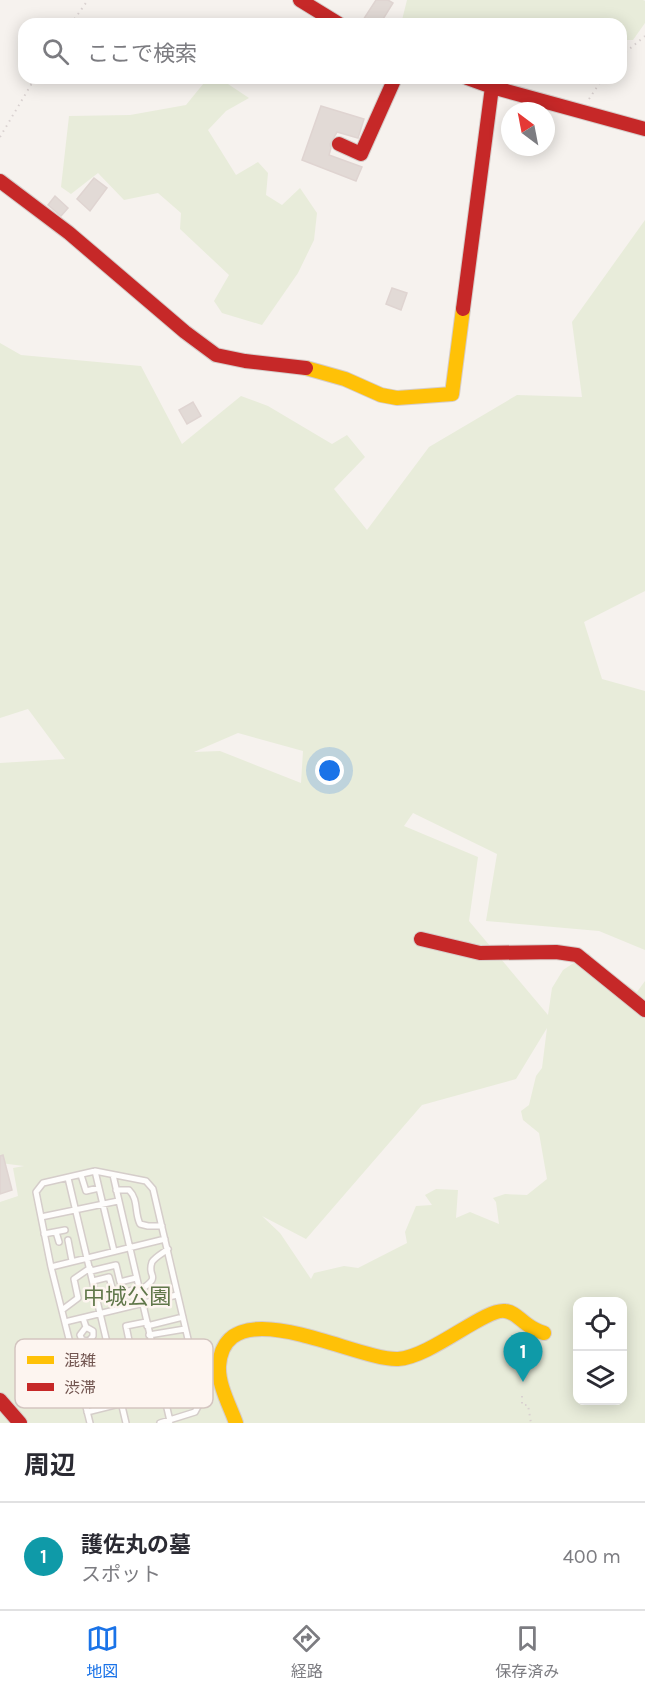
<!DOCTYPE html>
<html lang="ja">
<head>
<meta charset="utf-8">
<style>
	:root { --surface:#fff; --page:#f7f7f7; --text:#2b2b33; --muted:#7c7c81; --line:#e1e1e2; --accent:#1a73e8 }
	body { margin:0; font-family:Karla,"Noto Sans JP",sans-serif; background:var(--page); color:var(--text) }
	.controls { position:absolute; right:18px; bottom:18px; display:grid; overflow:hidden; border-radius:12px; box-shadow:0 3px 15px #0003 }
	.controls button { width:54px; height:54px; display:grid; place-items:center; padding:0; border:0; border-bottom:2px solid var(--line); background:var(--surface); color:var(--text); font:30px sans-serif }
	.compass { position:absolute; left:501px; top:102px; width:54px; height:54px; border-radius:50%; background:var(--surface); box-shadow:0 3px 15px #0003; rotate:328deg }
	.you { position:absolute; left:330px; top:771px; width:21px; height:21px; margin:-15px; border:4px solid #fff; border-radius:50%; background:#1a73e8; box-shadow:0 0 0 9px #1a73e833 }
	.badge { display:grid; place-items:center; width:39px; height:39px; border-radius:50%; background:var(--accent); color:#fff; font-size:20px; font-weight:700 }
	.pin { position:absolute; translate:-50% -50px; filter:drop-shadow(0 2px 3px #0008) }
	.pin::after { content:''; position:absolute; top:32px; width:21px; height:18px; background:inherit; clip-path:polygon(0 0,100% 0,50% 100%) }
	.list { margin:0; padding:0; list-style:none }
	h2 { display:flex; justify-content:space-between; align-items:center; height:78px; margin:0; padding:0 24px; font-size:26px }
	h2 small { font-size:20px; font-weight:400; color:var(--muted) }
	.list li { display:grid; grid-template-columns:39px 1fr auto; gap:18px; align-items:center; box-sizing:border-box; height:108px; padding:0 24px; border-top:2px solid var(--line) }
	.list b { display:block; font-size:22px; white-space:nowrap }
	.list p { margin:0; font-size:20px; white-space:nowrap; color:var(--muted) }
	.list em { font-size:20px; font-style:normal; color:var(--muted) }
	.icon { flex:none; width:33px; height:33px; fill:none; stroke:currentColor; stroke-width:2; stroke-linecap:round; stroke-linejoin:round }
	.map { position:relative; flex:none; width:645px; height:1423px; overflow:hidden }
	.search { position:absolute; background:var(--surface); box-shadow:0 3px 15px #0003; left:18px; right:18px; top:18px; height:66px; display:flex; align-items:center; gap:15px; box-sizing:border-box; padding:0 21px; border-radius:18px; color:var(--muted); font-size:22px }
	.sheet { height:186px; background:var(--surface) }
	nav { display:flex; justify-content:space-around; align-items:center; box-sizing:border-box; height:84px; border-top:2px solid var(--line); background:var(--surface); font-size:16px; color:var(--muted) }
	nav a { display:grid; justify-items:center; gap:3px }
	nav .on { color:var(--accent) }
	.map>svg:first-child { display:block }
</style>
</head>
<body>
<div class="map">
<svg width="645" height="1423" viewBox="0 0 645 1423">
	<rect width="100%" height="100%" fill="#f6f2ee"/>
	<path fill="#e8ecda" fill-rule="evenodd" d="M 407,0 L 643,0 L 645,1 L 645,23 L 633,40 L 621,40 L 621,24 L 401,24 Z
		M 208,78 L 219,78 L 249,98 L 226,111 L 208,130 L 236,175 L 258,162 L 268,173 L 266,195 L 282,205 L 300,188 L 317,213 L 314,240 L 298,273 L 262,325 L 222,313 L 214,301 L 229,275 L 180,229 L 181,213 L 158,193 L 124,200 L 98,173 L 71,194 L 61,187 L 69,116 L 130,115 L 186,105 Z
		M 645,220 L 645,591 L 584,622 L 602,679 L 645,691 L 645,950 L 599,931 L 486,921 L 497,854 L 413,813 L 404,826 L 478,857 L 469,921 L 548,1015 L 552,988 L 563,970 L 589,953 L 608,981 L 626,984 L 637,992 L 645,981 L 645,1423 L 0,1423 L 0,1202 L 18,1196 L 13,1168 L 24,1166 L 0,1163 L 0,763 L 65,759 L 28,709 L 0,718 L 0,343 L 21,355 L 141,366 L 182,444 L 241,396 L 268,406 L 332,444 L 347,435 L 365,457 L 334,489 L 367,530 L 429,447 L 517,395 L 582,397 L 572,322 ZM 238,733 L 303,751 L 301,783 L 220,751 L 194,752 ZM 547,1028 L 542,1068 L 536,1076 L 529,1105 L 521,1111 L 523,1120 L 539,1133 L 547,1179 L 527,1195 L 505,1194 L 493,1198 L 496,1202 L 499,1224 L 470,1212 L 456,1218 L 458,1190 L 436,1189 L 425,1195 L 432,1205 L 416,1206 L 405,1232 L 407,1243 L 358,1268 L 344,1266 L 314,1273 L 311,1279 L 280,1233 L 262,1216 L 306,1239 L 422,1105 L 516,1079 ZM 578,1302 L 622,1302 L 622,1400 L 578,1400 Z"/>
	<path fill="#e2dad6" stroke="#dfd4d1" stroke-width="1.5" d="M 376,0 L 388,0 L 393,3 L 380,24 L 369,24 L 363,20 Z
		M 321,106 L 364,119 L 358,138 L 337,132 L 330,144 L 331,148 L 329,155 L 362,167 L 356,181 L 302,160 Z
		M 94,178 L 107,188 L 90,211 L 77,199 Z
		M 55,196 L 68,208 L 61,216 L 48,205 Z
		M 392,288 L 407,293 L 401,310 L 386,304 Z
		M 193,402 L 201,416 L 187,424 L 179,410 Z
		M 3,1155 L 12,1190 L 0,1194 L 0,1156 Z"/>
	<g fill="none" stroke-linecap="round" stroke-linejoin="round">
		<defs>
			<path id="lane" d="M 95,1171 L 99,1188
				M 81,1175 L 86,1191 L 99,1188 L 114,1251
				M 113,1175 L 170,1421
				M 68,1178 L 126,1423
				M 116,1190 L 129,1190 C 139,1200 134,1212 140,1224 L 148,1226 L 162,1226
				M 41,1217 L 118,1201
				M 56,1232 L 59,1242
				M 44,1234 L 65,1230
				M 68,1240 L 72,1261
				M 51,1267 L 165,1239
				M 91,1271 L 116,1265 L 120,1282 L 136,1278
				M 93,1281 L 109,1277 L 114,1294 L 139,1289
				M 139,1291 C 164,1274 146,1279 152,1262 C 155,1257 163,1253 168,1249
				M 62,1310 L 78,1298 L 74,1279 L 90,1268
				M 83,1318 L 86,1327 L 93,1331 L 93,1336 L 89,1341 L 94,1342 L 98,1347 L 94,1359 L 95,1367
				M 65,1322 L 177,1295
				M 147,1326 L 183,1317
				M 86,1327 L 80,1335 L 82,1340 L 89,1341 L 83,1348 L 84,1354 L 94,1359
				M 149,1335 L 185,1329
				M 131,1350 L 126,1326 L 146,1322
				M 77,1371 L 112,1363 L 160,1377
				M 117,1386 L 154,1356 L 190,1346
				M 85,1402 L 100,1397 L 97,1380
				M 87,1412 L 163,1393 L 180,1378 L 157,1368
				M 90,1423 L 51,1267 L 36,1192 L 43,1183 L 95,1171 L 146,1181 L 153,1189 L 202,1399 L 195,1412 L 160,1423"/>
			<path id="slow" d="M 306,368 L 345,379 L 381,395 L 397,398 L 452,394 L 463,309
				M 236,1423 C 230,1406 218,1385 219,1366 C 225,1286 356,1361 398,1359 C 431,1357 485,1308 505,1311 C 515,1312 520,1320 528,1325 C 533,1329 538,1331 544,1333"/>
			<path id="jam" d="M 300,0 L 339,24
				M 467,78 L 492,87 L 645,129
				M 339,144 L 361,154 L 395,78
				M 0,181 L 69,233 L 185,332 L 216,355 L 245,361 L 306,368
				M 463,309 L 492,87
				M 421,939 L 480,953 L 556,952 L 577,955 L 645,1010
				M 0,1400 L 20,1423"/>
		</defs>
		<use href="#lane" stroke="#d5cdca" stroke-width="8"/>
		<use href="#slow" stroke="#d6cdca" stroke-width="16"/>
		<use href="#jam" stroke="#d6cdca" stroke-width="16"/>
		<path stroke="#d9d1d0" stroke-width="2" stroke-dasharray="1.5 4.5" stroke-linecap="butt" d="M 71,24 L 88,0
			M 621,56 L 645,36
			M 589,99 L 603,78
			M 0,137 L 35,78
			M 522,1396 L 522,1405 L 528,1405 L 531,1423"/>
		<use href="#lane" stroke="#fefdfc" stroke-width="5"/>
		<use href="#slow" stroke="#ffc107" stroke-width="14"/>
		<use href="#jam" stroke="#c62828" stroke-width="14"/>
	</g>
	<g text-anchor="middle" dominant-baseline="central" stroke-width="5" stroke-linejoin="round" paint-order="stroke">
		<g font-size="22" fill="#60774a" stroke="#fdf5f0">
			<text x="127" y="1297">中城公園</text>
		</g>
	</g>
	<rect x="15" y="1339" width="198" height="69" rx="9" fill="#fdf5f0" stroke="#d3c5c0" stroke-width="1.5"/>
	<rect x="27" y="1356" width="27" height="8" fill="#ffc107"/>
	<rect x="27" y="1383" width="27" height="8" fill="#c62828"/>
	<g font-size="16" fill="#725550">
		<text x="64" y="1366">混雑</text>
		<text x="64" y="1393">渋滞</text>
	</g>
</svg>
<div class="controls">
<button><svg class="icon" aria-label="locate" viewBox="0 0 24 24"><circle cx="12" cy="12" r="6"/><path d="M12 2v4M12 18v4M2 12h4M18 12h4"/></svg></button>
<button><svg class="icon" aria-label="layers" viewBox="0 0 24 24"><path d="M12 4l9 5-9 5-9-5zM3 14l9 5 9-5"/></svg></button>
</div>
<svg class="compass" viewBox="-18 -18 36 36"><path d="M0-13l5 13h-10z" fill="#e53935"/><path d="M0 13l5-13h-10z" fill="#7c7c81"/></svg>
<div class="you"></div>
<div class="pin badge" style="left:523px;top:1382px;background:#0f9aa8">1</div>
<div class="search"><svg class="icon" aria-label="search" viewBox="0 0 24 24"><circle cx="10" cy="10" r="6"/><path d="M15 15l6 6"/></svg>ここで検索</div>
</div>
<section class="sheet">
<h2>周辺<small></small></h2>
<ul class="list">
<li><span class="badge" style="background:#0f9aa8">1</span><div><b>護佐丸の墓</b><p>スポット</p></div><em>400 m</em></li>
</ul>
</section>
<nav>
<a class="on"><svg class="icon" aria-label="map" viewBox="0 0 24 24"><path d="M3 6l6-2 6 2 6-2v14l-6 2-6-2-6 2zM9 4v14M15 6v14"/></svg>地図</a>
<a><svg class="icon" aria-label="directions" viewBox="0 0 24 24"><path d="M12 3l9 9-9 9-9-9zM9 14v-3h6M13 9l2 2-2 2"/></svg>経路</a>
<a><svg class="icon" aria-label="saved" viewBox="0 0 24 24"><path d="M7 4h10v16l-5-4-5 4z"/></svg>保存済み</a>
</nav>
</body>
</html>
